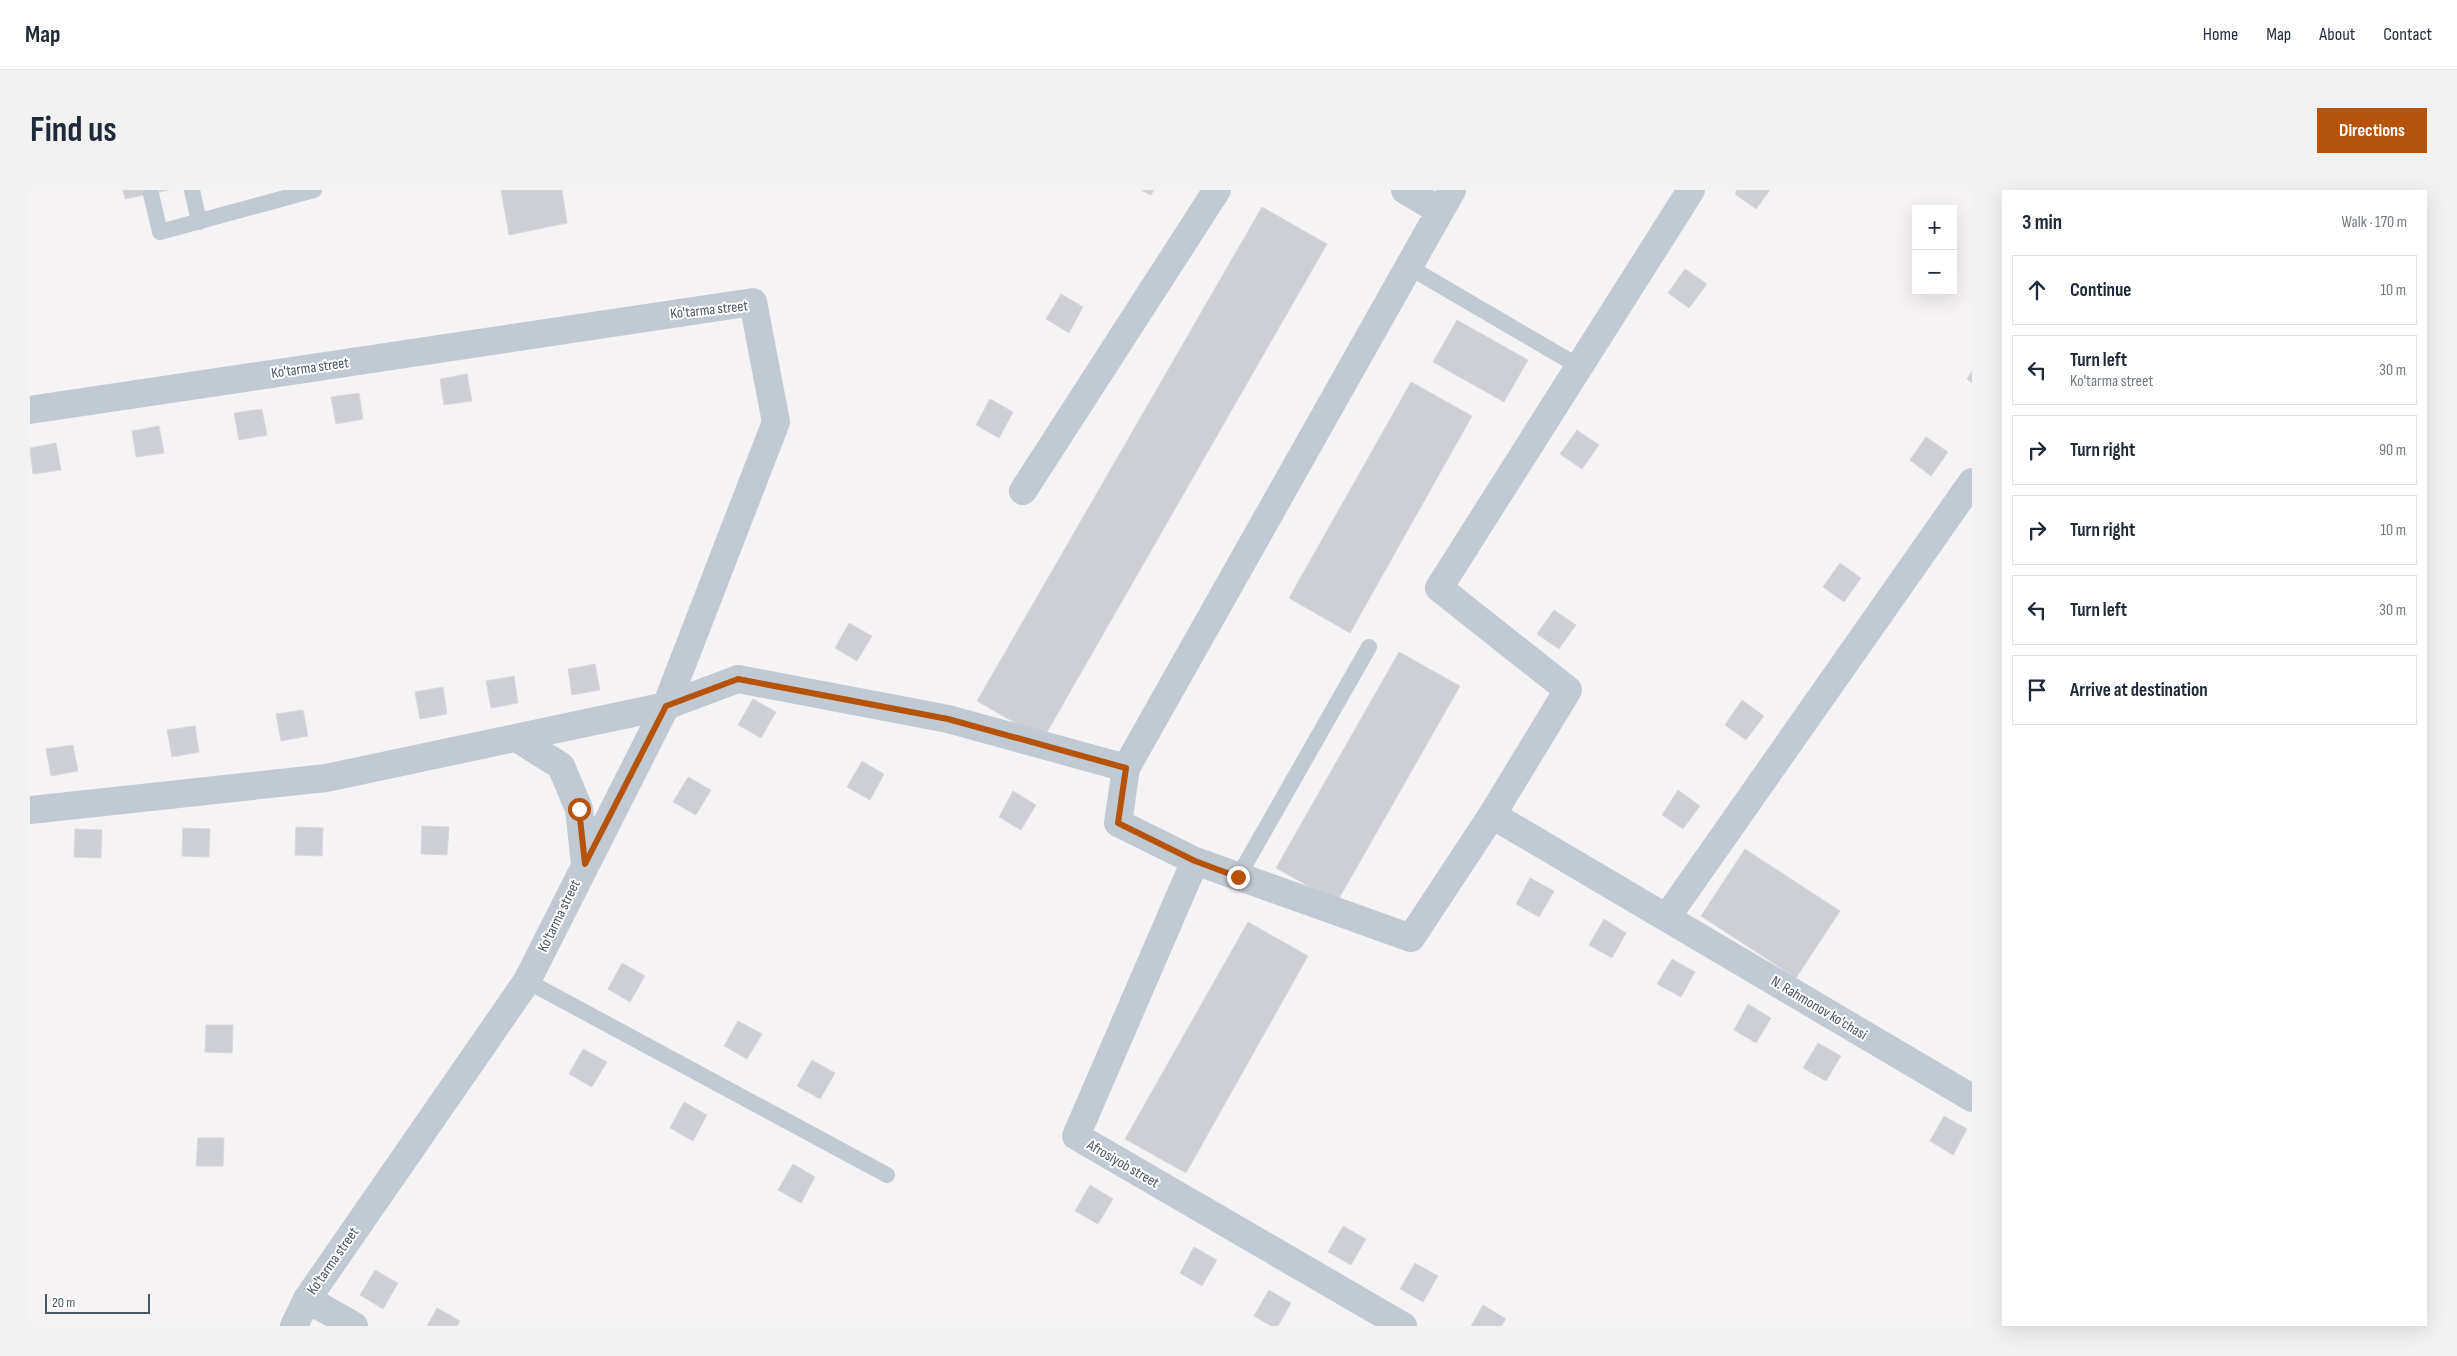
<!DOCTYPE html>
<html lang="en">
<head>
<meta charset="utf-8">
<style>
	:root { --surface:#fff; --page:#f2f2f3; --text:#1f2937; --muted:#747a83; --line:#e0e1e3; --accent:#b45309 }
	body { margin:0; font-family:"Sofia Sans Condensed",sans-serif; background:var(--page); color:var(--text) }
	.controls { position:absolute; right:15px; top:15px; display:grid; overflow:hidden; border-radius:0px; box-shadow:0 5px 20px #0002 }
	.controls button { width:45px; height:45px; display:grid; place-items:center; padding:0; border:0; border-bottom:1px solid var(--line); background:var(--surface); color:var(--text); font:25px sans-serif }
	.scale { position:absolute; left:15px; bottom:12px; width:105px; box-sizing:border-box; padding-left:5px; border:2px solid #4a5661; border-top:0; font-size:14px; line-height:18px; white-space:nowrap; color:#4a5661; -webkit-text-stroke:4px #fff; paint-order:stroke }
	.stop { position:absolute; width:15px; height:15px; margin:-11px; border:4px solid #b45309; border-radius:50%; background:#fff }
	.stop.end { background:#b45309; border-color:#fff; box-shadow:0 1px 5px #0008 }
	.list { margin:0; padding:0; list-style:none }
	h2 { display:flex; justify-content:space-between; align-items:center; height:65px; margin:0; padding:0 20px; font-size:21px }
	h2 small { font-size:16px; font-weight:400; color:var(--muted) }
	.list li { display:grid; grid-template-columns:32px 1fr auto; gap:15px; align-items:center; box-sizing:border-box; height:70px; margin:0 10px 10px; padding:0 10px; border:1px solid var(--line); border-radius:0px }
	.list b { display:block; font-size:19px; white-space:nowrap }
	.list p { margin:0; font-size:16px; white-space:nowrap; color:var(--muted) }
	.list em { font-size:16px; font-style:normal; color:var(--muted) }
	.icon { flex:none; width:28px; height:28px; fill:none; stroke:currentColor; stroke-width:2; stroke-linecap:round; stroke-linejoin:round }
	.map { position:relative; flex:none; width:1942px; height:1136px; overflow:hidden; border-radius:0px }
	header { display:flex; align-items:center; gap:30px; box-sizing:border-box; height:70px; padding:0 25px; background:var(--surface); border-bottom:1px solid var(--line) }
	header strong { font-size:24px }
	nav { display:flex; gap:28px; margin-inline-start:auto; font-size:18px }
	.intro { display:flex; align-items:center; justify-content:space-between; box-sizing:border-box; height:120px; padding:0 30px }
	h1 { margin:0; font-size:35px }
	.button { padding:12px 22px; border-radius:0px; background:var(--accent); color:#fff; font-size:18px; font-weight:700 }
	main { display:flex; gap:30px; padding:0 30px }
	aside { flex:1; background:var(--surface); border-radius:0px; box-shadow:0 5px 20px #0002 }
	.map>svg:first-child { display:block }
</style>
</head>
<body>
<header>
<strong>Map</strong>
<nav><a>Home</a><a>Map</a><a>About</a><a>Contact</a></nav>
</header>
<div class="intro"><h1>Find us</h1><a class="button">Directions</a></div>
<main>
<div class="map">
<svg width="1942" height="1136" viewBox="0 0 1942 1136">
	<rect width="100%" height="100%" fill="#f5f3f3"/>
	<path fill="#cdcfd5" stroke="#d7d9de" d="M 93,0 L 139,0 L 95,9 Z
		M 471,0 L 532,0 L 537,33 L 479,45 Z
		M 1111,0 L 1124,0 L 1121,5 Z
		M 1707,0 L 1740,0 L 1726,19 L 1705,4 Z
		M 1232,17 L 1297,54 L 1013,549 L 947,511 Z
		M 1655,79 L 1677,94 L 1659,118 L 1638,103 Z
		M 1031,104 L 1053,117 L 1039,143 L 1016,129 Z
		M 1427,130 L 1498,170 L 1474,212 L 1403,172 Z
		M 1942,181 L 1942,193 L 1937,189 Z
		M 437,184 L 442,211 L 414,215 L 410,189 Z
		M 1381,192 L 1442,226 L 1320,443 L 1259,408 Z
		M 329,203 L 333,229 L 306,234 L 301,207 Z
		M 960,209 L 983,222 L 969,248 L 946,235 Z
		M 232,219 L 237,245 L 209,250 L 204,223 Z
		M 129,236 L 134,263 L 106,267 L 102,241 Z
		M 1547,240 L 1569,255 L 1552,279 L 1530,264 Z
		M 1896,247 L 1918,262 L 1901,286 L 1880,270 Z
		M 26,253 L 31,280 L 3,284 L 0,258 Z
		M 1810,373 L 1831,388 L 1814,412 L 1793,397 Z
		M 1524,420 L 1546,435 L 1529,459 L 1507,444 Z
		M 819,433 L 842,446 L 827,471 L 805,458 Z
		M 1369,462 L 1430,496 L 1307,712 L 1246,678 Z
		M 565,474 L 570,500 L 542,505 L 538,479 Z
		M 484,486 L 488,513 L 461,518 L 456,491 Z
		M 413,497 L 417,524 L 390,529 L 385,502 Z
		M 723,509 L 746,522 L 731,548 L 708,535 Z
		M 1712,510 L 1734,526 L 1716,550 L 1695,535 Z
		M 273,520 L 278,546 L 251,551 L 246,524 Z
		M 165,536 L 169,562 L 142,567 L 137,540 Z
		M 43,555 L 48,581 L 21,586 L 16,559 Z
		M 832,571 L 854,584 L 840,610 L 817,597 Z
		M 658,587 L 681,600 L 666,625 L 643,612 Z
		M 1648,600 L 1670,616 L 1653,639 L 1632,625 Z
		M 983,601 L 1006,615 L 991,640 L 969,627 Z
		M 392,636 L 419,637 L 417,665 L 391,664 Z
		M 266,637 L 293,638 L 292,666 L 265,665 Z
		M 153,638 L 180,639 L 179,667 L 152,666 Z
		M 45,639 L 72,640 L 71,668 L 44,667 Z
		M 1715,659 L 1810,721 L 1766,788 L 1671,726 Z
		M 1500,688 L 1524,701 L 1509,727 L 1486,714 Z
		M 1574,729 L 1596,743 L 1582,768 L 1559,755 Z
		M 1218,732 L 1278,766 L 1156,983 L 1095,949 Z
		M 1642,769 L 1665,782 L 1651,807 L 1627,794 Z
		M 592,773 L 615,786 L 600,812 L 578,799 Z
		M 1718,814 L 1741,828 L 1726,853 L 1704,840 Z
		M 708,831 L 732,844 L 717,869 L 694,856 Z
		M 176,835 L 203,835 L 202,863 L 175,862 Z
		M 1788,853 L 1811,866 L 1796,891 L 1773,878 Z
		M 553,859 L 577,872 L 562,897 L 539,884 Z
		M 782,870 L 805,883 L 790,909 L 767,896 Z
		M 654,912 L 677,925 L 663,951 L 640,938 Z
		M 1914,926 L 1937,939 L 1923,965 L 1900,951 Z
		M 168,948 L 194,948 L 193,976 L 166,976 Z
		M 763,974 L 785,987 L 771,1013 L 748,1000 Z
		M 1060,995 L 1083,1009 L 1068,1034 L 1045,1021 Z
		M 1313,1036 L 1336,1049 L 1321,1075 L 1298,1062 Z
		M 1164,1057 L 1187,1070 L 1172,1096 L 1150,1083 Z
		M 1385,1073 L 1408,1086 L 1393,1112 L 1370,1099 Z
		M 345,1080 L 368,1093 L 353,1119 L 330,1105 Z
		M 1239,1100 L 1261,1113 L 1248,1136 L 1241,1136 L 1224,1126 Z
		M 1453,1115 L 1476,1129 L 1471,1136 L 1441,1136 Z
		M 407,1118 L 430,1131 L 427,1136 L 397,1136 Z"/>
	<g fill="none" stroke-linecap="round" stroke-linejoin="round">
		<path stroke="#c1cad2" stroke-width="16" d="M 162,0 L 169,32
			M 121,4 L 130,42 L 284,0
			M 1379,77 L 1550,177
			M 1208,687 L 1339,457
			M 497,791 L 857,985"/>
		<path stroke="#c1cad2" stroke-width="28" d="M 1375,0 L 1410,21
			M 1422,0 L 1096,578 L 1088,633 L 1165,671 L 1381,748 L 1462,625 L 1942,908
			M 0,220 L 723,112 L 746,232 L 636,516 L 497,791 L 277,1109 L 324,1136
			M 993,301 L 1187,0
			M 488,549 L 531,576 L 549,619 L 555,674
			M 0,620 L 296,588 L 636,516 L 708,489 L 918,529 L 1096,578
			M 1462,625 L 1538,500 L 1409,398 L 1661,0
			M 1165,671 L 1046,946 L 1373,1136
			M 1637,727 L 1942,292
			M 264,1136 L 277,1109"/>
	</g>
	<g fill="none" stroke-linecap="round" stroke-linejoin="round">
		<path stroke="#b45309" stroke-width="6" d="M 549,619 L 555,674 L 636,516 L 708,489 L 918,529 L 1096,578 L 1088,633 L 1165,671 L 1208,687"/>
	</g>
	<g text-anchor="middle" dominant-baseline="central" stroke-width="4" stroke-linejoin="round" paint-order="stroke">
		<g font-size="15" fill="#4a5661" stroke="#fff">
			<text transform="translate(679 120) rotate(-6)">Ko'tarma street</text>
			<text transform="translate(280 178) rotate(-8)">Ko'tarma street</text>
			<text transform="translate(529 726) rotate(-64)">Ko'tarma street</text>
			<text transform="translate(1789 818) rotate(31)">N. Rahmonov ko'chasi</text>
			<text transform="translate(1093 974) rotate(30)">Afrosiyob street</text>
			<text transform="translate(303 1071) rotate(-55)">Ko'tarma street</text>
		</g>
	</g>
</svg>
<div class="controls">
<button>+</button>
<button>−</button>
</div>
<div class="scale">20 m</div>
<div class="stop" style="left:549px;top:619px"></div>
<div class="stop end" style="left:1208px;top:687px"></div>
</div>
<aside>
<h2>3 min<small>Walk · 170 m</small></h2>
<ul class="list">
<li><svg class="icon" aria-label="ahead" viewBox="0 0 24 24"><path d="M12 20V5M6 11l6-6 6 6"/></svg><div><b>Continue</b></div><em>10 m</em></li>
<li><svg class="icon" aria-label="left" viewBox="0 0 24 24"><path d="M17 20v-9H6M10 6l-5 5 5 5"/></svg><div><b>Turn left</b><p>Ko'tarma street</p></div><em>30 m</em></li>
<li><svg class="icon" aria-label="right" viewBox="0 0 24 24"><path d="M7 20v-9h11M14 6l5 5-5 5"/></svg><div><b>Turn right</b></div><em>90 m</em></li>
<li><svg class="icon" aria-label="right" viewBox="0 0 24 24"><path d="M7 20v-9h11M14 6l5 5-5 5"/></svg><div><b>Turn right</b></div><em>10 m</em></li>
<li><svg class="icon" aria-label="left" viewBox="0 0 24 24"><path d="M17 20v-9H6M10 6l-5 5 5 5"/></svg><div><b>Turn left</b></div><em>30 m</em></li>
<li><svg class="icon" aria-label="arrive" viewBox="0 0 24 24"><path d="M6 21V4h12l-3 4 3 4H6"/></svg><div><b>Arrive at destination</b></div></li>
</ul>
</aside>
</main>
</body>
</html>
